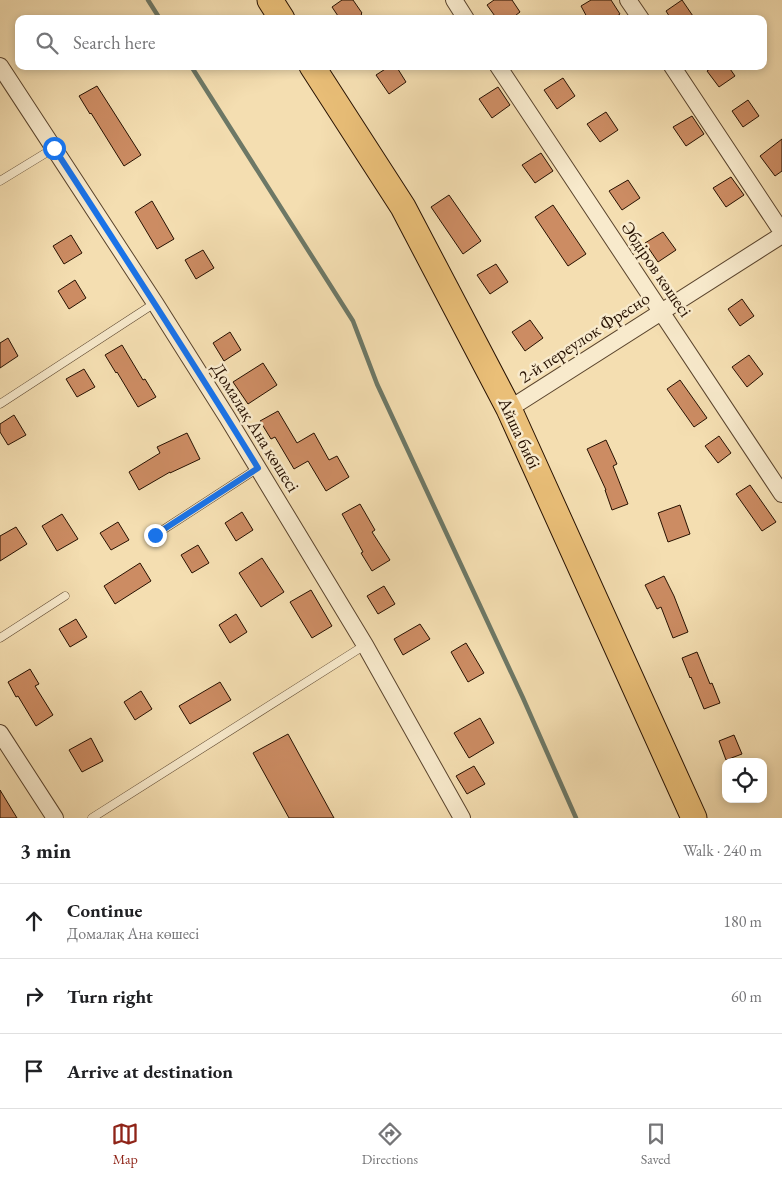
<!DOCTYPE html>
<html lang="en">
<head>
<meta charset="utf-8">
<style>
	:root { --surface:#fff; --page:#f6f6f6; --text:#202124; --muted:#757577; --line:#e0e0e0; --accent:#8f2418 }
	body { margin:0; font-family:"EB Garamond",serif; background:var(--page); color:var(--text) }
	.controls { position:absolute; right:15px; bottom:15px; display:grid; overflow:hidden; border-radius:10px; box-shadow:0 2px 8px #0003 }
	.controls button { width:45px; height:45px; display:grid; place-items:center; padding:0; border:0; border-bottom:1px solid var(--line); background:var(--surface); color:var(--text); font:25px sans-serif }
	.stop { position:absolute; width:15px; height:15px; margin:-11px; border:4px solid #1a73e8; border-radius:50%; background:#fff }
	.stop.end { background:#1a73e8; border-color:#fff; box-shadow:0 1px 5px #0008 }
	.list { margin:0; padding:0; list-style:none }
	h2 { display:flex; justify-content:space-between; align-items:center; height:65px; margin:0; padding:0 20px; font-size:21px }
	h2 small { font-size:16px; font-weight:400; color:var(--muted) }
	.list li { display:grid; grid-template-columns:32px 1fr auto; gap:15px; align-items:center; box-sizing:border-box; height:75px; padding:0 20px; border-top:1px solid var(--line) }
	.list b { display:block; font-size:19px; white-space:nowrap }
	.list p { margin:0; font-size:16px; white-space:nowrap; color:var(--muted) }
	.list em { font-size:16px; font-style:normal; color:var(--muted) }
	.icon { flex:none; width:28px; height:28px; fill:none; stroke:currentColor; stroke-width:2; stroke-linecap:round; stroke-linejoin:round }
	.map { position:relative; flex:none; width:782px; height:818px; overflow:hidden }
	.search { position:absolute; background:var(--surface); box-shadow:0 2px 8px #0003; left:15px; right:15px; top:15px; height:55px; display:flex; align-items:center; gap:12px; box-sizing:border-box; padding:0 18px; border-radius:10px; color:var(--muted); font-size:19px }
	.sheet { height:290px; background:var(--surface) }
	nav { display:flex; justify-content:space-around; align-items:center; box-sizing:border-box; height:70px; border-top:1px solid var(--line); background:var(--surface); font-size:14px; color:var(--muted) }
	nav a { display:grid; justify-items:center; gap:2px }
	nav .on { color:var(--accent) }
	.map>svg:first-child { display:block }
</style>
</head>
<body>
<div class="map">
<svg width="782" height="818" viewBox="0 0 782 818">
	<rect width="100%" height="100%" fill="#f4deb1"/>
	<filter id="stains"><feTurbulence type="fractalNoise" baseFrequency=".004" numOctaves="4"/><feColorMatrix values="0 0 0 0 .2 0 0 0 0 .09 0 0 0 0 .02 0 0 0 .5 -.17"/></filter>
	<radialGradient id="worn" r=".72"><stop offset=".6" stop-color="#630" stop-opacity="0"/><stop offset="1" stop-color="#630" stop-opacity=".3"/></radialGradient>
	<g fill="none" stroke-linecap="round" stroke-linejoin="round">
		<path stroke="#6d7866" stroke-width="4.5" d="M 148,0 L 160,19
			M 191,66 L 353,321 L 377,384 L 523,698 L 576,818"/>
	</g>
	<path fill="#cc8c63" stroke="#271101" d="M 342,0 L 353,0 L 362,13 L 361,14 L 365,19 L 340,19 L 332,7 Z
		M 494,0 L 512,0 L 520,12 L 511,19 L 497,19 L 487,5 Z
		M 591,0 L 611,0 L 620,14 L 613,19 L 588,19 L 581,6 Z
		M 682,0 L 695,19 L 671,19 L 666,11 Z
		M 390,66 L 396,66 L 406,82 L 389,94 L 376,75 Z
		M 714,66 L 728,66 L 735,76 L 719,87 L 707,71 Z
		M 563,78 L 575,96 L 557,109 L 544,90 Z
		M 97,86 L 141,155 L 124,166 L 91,113 L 90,114 L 79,96 Z
		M 498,87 L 510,105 L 492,118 L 479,99 Z
		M 748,100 L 759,116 L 743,127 L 732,111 Z
		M 606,112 L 618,130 L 600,142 L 587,124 Z
		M 692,116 L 704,134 L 686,146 L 673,127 Z
		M 782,139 L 782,171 L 775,176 L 760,156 Z
		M 541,153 L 553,171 L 535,183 L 522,165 Z
		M 731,177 L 744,195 L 726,207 L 713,188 Z
		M 628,180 L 640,198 L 622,210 L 609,191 Z
		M 449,195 L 481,241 L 463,254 L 431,207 Z
		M 152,201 L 174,239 L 157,249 L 135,212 Z
		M 553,205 L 586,254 L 568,266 L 535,217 Z
		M 663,232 L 676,250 L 658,262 L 645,243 Z
		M 71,235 L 82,253 L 64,264 L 53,246 Z
		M 203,250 L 214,268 L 196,279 L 185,260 Z
		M 496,264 L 508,282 L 490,294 L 477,275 Z
		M 75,280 L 86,298 L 69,309 L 58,291 Z
		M 742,299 L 754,316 L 740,326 L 728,309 Z
		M 530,320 L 543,338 L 525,351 L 512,332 Z
		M 230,332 L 241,350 L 224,361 L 213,343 Z
		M 8,338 L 18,356 L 0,368 L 0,343 Z
		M 122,345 L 143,380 L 145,379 L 156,397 L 138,407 L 117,372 L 116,373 L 105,355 Z
		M 749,355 L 763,374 L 747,387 L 732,367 Z
		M 263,363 L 277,385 L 248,404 L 233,382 Z
		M 84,369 L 95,387 L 77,397 L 66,379 Z
		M 680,380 L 707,418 L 694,427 L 667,389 Z
		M 278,411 L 297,443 L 314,433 L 329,460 L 337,456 L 349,477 L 326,491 L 308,461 L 294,469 L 275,437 L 271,439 L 260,421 Z
		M 14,415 L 26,435 L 8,445 L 0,432 L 0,424 Z
		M 187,433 L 200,459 L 170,473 L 170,472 L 139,490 L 129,472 L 160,453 L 157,447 Z
		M 719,436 L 731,453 L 718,463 L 705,446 Z
		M 606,440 L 617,464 L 613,466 L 628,504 L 612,510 L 605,490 L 606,490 L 587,449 Z
		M 750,485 L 776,522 L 762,531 L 736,494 Z
		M 360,504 L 375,530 L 372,532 L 390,560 L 372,571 L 361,553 L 363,552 L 342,514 Z
		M 680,505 L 690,534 L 668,542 L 658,513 Z
		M 242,512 L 253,530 L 236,541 L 225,523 Z
		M 62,514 L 78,539 L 57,551 L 42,526 Z
		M 118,522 L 129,540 L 111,550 L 100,533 Z
		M 16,527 L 27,544 L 0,561 L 0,536 Z
		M 198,545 L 209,563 L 192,573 L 181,555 Z
		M 262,558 L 284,592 L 261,607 L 239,573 Z
		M 140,563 L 151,581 L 115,604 L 104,586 Z
		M 664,576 L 674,596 L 688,632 L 673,638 L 661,607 L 657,609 L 645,585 Z
		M 384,586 L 395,604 L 378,614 L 367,596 Z
		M 311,590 L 332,626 L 312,638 L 290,602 Z
		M 236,614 L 247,632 L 230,643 L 219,625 Z
		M 76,619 L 87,637 L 70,647 L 59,629 Z
		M 420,624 L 430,639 L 403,655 L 394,639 Z
		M 466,643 L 484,673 L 468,682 L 451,652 Z
		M 697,652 L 710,684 L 712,683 L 720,703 L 704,709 L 691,677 L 690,678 L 682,658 Z
		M 30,669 L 39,684 L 35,686 L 53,715 L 36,726 L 18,696 L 16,697 L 8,682 Z
		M 220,682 L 231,700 L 190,724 L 179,706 Z
		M 141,691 L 152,709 L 135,720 L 124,702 Z
		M 480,718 L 494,743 L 469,758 L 454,733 Z
		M 288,734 L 334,818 L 289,818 L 253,753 Z
		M 734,735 L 742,754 L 726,760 L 719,741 Z
		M 91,738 L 103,761 L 82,772 L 69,750 Z
		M 474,766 L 485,784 L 467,794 L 456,776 Z
		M 0,790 L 17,818 L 0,818 Z"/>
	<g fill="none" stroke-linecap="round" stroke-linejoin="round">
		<defs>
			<path id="service" d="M 0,181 L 54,148
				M 0,404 L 155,303
				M 155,535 L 258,468
				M 0,638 L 65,596
				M 92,818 L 365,645"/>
			<path id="minor" d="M 454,0 L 466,19
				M 628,0 L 641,19
				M 0,66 L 155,303 L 227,417 L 365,645 L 462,818
				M 498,66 L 782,494
				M 672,66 L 782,232
				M 509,409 L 782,235
				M 0,733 L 55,818"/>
			<path id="primary" d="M 270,0 L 282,19
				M 312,66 L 403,207 L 509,409 L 694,818"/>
		</defs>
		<use href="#service" stroke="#5a442d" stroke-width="9"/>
		<use href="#minor" stroke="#5a442d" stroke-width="18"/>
		<use href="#primary" stroke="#271101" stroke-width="27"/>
		<use href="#service" stroke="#f8eacc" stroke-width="8"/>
		<use href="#minor" stroke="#f8eacc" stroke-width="16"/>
		<use href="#primary" stroke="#eabf78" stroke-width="25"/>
	</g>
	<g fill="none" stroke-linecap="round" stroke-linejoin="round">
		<path stroke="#1a73e8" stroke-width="6" d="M 54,148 C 123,254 192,360 258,468 L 155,535"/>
	</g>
	<g text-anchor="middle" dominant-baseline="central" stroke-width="5" stroke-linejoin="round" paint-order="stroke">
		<g font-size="18" fill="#271101" stroke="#f8eacc">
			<text transform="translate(657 269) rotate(56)">Әбдіров көшесі</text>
			<text transform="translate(584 337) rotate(-33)">2-й переулок Фресно</text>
			<text transform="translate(256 427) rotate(58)">Домалақ Ана көшесі</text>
			<text transform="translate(520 433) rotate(65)">Айша бибі</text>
		</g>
	</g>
	<rect width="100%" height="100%" filter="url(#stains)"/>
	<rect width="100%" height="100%" fill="url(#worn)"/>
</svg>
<div class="controls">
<button><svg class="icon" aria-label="locate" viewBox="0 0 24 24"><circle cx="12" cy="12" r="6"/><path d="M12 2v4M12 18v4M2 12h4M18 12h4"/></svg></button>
</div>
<div class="stop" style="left:54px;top:148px"></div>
<div class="stop end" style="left:155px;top:535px"></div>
<div class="search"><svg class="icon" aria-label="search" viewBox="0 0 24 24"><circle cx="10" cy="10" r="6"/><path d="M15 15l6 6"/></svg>Search here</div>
</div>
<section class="sheet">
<h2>3 min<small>Walk · 240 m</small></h2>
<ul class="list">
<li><svg class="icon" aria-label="ahead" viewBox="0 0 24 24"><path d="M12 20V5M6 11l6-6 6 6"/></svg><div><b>Continue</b><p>Домалақ Ана көшесі</p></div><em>180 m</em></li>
<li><svg class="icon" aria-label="right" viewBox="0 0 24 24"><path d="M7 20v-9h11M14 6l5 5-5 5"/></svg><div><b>Turn right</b></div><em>60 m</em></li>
<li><svg class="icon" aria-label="arrive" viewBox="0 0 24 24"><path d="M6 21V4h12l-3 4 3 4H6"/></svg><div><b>Arrive at destination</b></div></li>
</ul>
</section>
<nav>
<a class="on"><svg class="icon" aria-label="map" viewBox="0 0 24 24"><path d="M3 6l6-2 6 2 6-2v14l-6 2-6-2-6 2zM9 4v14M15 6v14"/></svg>Map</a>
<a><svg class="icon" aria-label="directions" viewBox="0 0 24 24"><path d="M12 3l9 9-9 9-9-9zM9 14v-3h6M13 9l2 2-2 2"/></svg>Directions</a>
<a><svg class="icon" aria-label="saved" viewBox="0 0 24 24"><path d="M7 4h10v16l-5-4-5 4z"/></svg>Saved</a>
</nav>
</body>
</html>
